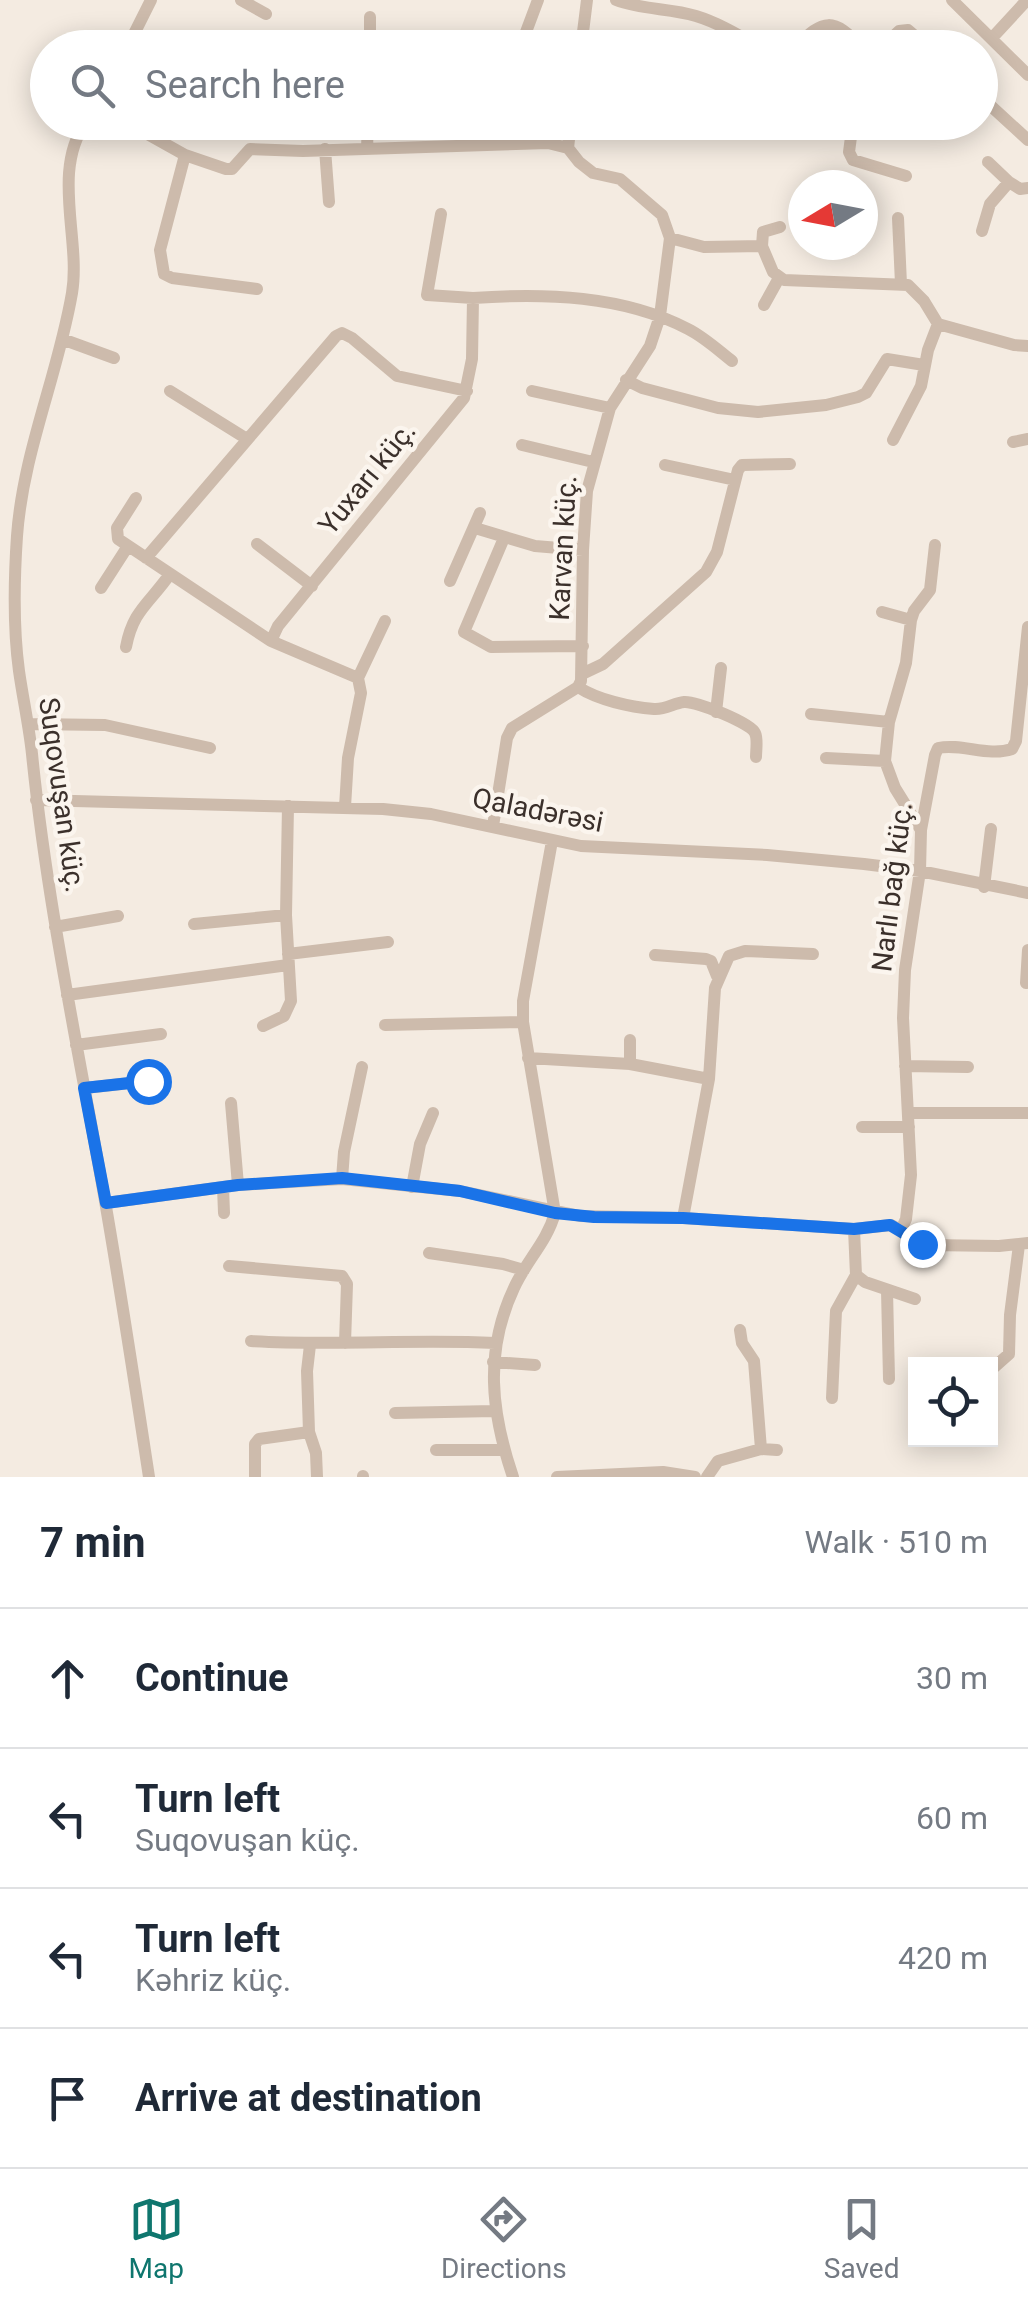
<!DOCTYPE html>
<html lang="en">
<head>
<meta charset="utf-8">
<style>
	:root { --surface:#fff; --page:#f2f2f3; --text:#1f2937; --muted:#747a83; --line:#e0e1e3; --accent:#0f766e }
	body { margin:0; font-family:Roboto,sans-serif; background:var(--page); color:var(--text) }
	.controls { position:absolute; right:30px; bottom:30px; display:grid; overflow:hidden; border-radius:0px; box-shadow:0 5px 25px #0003 }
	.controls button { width:90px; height:90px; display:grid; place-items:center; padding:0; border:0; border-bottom:2px solid var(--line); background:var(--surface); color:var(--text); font:50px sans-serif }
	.compass { position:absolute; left:788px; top:170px; width:90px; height:90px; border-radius:50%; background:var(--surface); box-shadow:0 5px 25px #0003; rotate:260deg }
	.stop { position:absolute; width:30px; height:30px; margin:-22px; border:8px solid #1a73e8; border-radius:50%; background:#fff }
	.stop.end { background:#1a73e8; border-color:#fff; box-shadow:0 2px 10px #0008 }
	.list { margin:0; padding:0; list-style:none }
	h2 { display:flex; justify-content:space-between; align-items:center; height:130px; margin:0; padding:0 40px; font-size:42px }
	h2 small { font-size:32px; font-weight:400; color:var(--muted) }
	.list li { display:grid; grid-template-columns:65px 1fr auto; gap:30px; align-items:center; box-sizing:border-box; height:140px; padding:0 40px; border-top:2px solid var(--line) }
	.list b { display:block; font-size:38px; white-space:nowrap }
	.list p { margin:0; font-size:32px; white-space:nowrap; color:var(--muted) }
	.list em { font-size:32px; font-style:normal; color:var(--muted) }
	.icon { flex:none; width:55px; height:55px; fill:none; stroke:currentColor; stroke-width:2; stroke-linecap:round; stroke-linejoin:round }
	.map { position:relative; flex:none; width:1028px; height:1477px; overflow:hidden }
	.search { position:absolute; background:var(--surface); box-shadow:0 5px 25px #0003; left:30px; right:30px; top:30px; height:110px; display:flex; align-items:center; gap:25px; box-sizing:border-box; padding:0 35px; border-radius:55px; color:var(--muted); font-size:38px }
	.sheet { height:690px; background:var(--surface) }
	nav { display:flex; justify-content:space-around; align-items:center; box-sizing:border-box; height:140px; border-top:2px solid var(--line); background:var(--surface); font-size:28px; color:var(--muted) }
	nav a { display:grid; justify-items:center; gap:5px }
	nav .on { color:var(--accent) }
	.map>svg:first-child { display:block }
</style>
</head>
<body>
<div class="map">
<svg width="1028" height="1477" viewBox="0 0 1028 1477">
	<rect width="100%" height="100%" fill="#f4ebe1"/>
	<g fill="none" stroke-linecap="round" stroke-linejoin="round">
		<path stroke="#cdbbac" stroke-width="12" d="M 241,0 L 266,14
			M 616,0 C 642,10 670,8 696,16 C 719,23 740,36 761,48
			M 952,0 L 1028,75
			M 992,38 L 1027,0
			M 127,48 L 151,0
			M 370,48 L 370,17
			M 520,48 L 538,0
			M 581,48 L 587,0
			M 795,48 C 824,18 833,17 862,48
			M 881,48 L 899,31 L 908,30 L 929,48
			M 980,96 L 1028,140
			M 86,122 C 51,171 81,239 72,293 C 58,375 23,452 17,536 C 14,580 13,627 19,671 C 23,699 29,726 32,754 C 47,904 79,1052 105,1201 C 121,1293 135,1385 149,1477
			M 126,122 L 185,155 L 226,169 L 232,169 L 250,149 L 303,151 L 548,143 L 568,148
			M 853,122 L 849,152 L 853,160 L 906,176
			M 367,148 L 368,122
			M 325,149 L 329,202
			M 185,155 L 160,250 L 164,274 L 172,278 L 257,289
			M 988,162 L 1009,182
			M 441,214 L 427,295 L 473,298
			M 898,218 L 901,284
			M 982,231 L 990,204 L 1009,182 L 1020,189 L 1028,188
			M 670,238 L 704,247 L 762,246 L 773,272 L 784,280 L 908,285 L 924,301 L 938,324 L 1014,345 L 1028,346
			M 762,246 L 763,232 L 780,227
			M 764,305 L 779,278
			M 62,339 L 114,358
			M 626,380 L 642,388 L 718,408 L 758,412 L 826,405 L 858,397 L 866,393 L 887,359 L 924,365
			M 170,391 L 247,439
			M 532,391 L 610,408
			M 893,440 L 921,386 L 928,350 L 938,324
			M 1013,442 L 1028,439
			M 522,445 L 593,462
			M 665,465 L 735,480
			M 136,498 L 117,528 L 118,539 L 271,641
			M 475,528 L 535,546 L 583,550
			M 504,538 L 464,632 L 491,647 L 583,646
			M 257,544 L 312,586
			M 146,558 L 336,336 L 342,333 L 352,338 L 397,376 L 467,391
			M 450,581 L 480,513
			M 101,588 L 128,546
			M 882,612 L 911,620
			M 126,647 C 133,610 149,604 170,574
			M 582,674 L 603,664 L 706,572 L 717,552 L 738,470 L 742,465 L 790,464
			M 358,678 L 385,621
			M 578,687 C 598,700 630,707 654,709 C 665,710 674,703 684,702 C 696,701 751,723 755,733 C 758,739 756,750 756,757
			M 716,712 L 721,668
			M 811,714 L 889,722
			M 29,724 L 105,725 L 210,748
			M 826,758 L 885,761
			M 36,800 L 383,809 L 431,814 L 581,846 L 767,855 L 864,864 L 920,871 L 1028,893
			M 345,807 L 348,758 L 361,693 L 358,678 L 271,641 L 278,626 L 464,398 L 472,359 L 473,298 C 544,293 623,295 688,329 C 704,337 718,350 732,361
			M 493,826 L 507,738 L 512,728 L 578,687 L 581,681 L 583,550 L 587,491 L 610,408 L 650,346 L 660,316 L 670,238 L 662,215 L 620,179 L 593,173 L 579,162 L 568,148 L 571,122
			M 921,830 L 895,788 L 885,761 L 889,722 L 906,663 L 911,620 L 914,611 L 930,590 L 935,545
			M 984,887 L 991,829
			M 194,924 L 286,915
			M 55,927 L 118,916
			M 288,954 L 388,942
			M 655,955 L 706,959 L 711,961 L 717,976
			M 1026,983 L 1028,950
			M 67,995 L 288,965
			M 385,1025 L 523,1022
			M 263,1026 L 284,1016 L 291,1001 L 286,915 L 288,806
			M 76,1045 L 161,1034
			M 528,1058 L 630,1064 L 709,1079 L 683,1218
			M 630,1064 L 630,1040
			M 905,1066 L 968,1067
			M 709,1079 L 715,988 L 729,956 L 745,951 L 813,954
			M 85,1088 L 148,1081
			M 231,1103 L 238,1185
			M 908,1113 L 1028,1113
			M 862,1127 L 909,1127
			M 342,1179 L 344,1152 L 362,1067
			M 223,1187 L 224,1213
			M 412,1187 L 420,1144 L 433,1113
			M 106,1203 L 238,1185 L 342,1179 L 460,1191 L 580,1216 L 683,1218 L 854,1229 L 891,1225 L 928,1245 L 999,1246 L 1028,1243
			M 901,1230 L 906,1219 L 911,1175 L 903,1018 L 905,970 L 920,871 L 921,830 L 935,755 L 938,748 C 962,743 988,757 1012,749 L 1016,741 L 1028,627
			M 429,1253 L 503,1264 L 524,1270
			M 229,1266 L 342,1276 L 347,1284 L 345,1343
			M 856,1275 L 865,1282 L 915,1299
			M 887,1290 L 889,1379
			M 251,1341 C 332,1346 414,1339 495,1343
			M 493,1362 L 535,1365
			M 832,1398 L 836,1311 L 856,1275 L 854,1229
			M 992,1403 L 991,1370 L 1009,1354 L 1010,1315 L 1019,1245
			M 395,1413 L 494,1411
			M 309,1432 L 316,1453 L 317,1477
			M 761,1449 L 777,1450
			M 436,1450 L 504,1450
			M 363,1476 L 363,1477
			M 255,1477 L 255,1444 L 259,1439 L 309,1432 L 307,1371 L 310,1345
			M 513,1477 C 491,1412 484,1352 514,1288 C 526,1261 547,1242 555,1213 L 523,1022 L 523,1001 L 552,841
			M 557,1477 L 663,1472 L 695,1477
			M 707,1477 L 718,1461 L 761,1449 L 754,1361 L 742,1343 L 740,1330"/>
	</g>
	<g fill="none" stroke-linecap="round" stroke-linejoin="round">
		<path stroke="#1a73e8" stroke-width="12" d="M 148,1081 L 84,1088 L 106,1203 L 238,1185 L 342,1178 L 460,1191 L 555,1213 L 594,1217 L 683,1218 L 854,1229 L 890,1225 L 922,1244"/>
	</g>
	<g text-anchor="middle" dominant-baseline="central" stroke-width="9" stroke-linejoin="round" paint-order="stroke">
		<g font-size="28" fill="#3b302b" stroke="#fbf5ee">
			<text transform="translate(367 478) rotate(-51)">Yuxarı küç.</text>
			<text transform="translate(563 548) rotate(-87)">Karvan küç.</text>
			<text transform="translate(62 795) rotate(82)">Suqovuşan küç.</text>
			<text transform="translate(538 810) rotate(11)">Qaladərəsi</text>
			<text transform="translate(892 887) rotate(-83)">Narlı bağ küç.</text>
		</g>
	</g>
</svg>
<div class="controls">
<button><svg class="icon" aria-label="locate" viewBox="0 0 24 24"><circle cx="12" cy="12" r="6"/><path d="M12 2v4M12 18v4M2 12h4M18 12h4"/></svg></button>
</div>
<svg class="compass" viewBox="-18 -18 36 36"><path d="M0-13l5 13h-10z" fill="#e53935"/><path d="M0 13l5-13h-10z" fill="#747a83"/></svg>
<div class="stop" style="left:148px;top:1081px"></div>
<div class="stop end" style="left:922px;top:1244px"></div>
<div class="search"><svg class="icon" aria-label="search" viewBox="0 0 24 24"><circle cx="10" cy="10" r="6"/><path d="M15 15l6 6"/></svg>Search here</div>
</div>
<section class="sheet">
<h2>7 min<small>Walk · 510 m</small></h2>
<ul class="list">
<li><svg class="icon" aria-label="ahead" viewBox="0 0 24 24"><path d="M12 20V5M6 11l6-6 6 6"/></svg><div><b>Continue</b></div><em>30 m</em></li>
<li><svg class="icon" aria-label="left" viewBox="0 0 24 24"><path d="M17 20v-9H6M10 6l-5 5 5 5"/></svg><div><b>Turn left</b><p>Suqovuşan küç.</p></div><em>60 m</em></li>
<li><svg class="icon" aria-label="left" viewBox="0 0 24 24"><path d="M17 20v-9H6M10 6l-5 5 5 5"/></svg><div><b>Turn left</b><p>Kəhriz küç.</p></div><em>420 m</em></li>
<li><svg class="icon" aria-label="arrive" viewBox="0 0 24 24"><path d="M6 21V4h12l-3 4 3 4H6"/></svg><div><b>Arrive at destination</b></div></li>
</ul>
</section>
<nav>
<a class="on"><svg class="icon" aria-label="map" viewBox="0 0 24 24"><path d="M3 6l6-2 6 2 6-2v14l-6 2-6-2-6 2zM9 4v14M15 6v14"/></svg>Map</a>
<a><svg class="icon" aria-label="directions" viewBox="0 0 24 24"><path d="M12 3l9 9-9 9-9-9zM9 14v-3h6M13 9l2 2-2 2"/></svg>Directions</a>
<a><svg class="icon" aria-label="saved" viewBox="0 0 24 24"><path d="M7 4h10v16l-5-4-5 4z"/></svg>Saved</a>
</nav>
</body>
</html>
